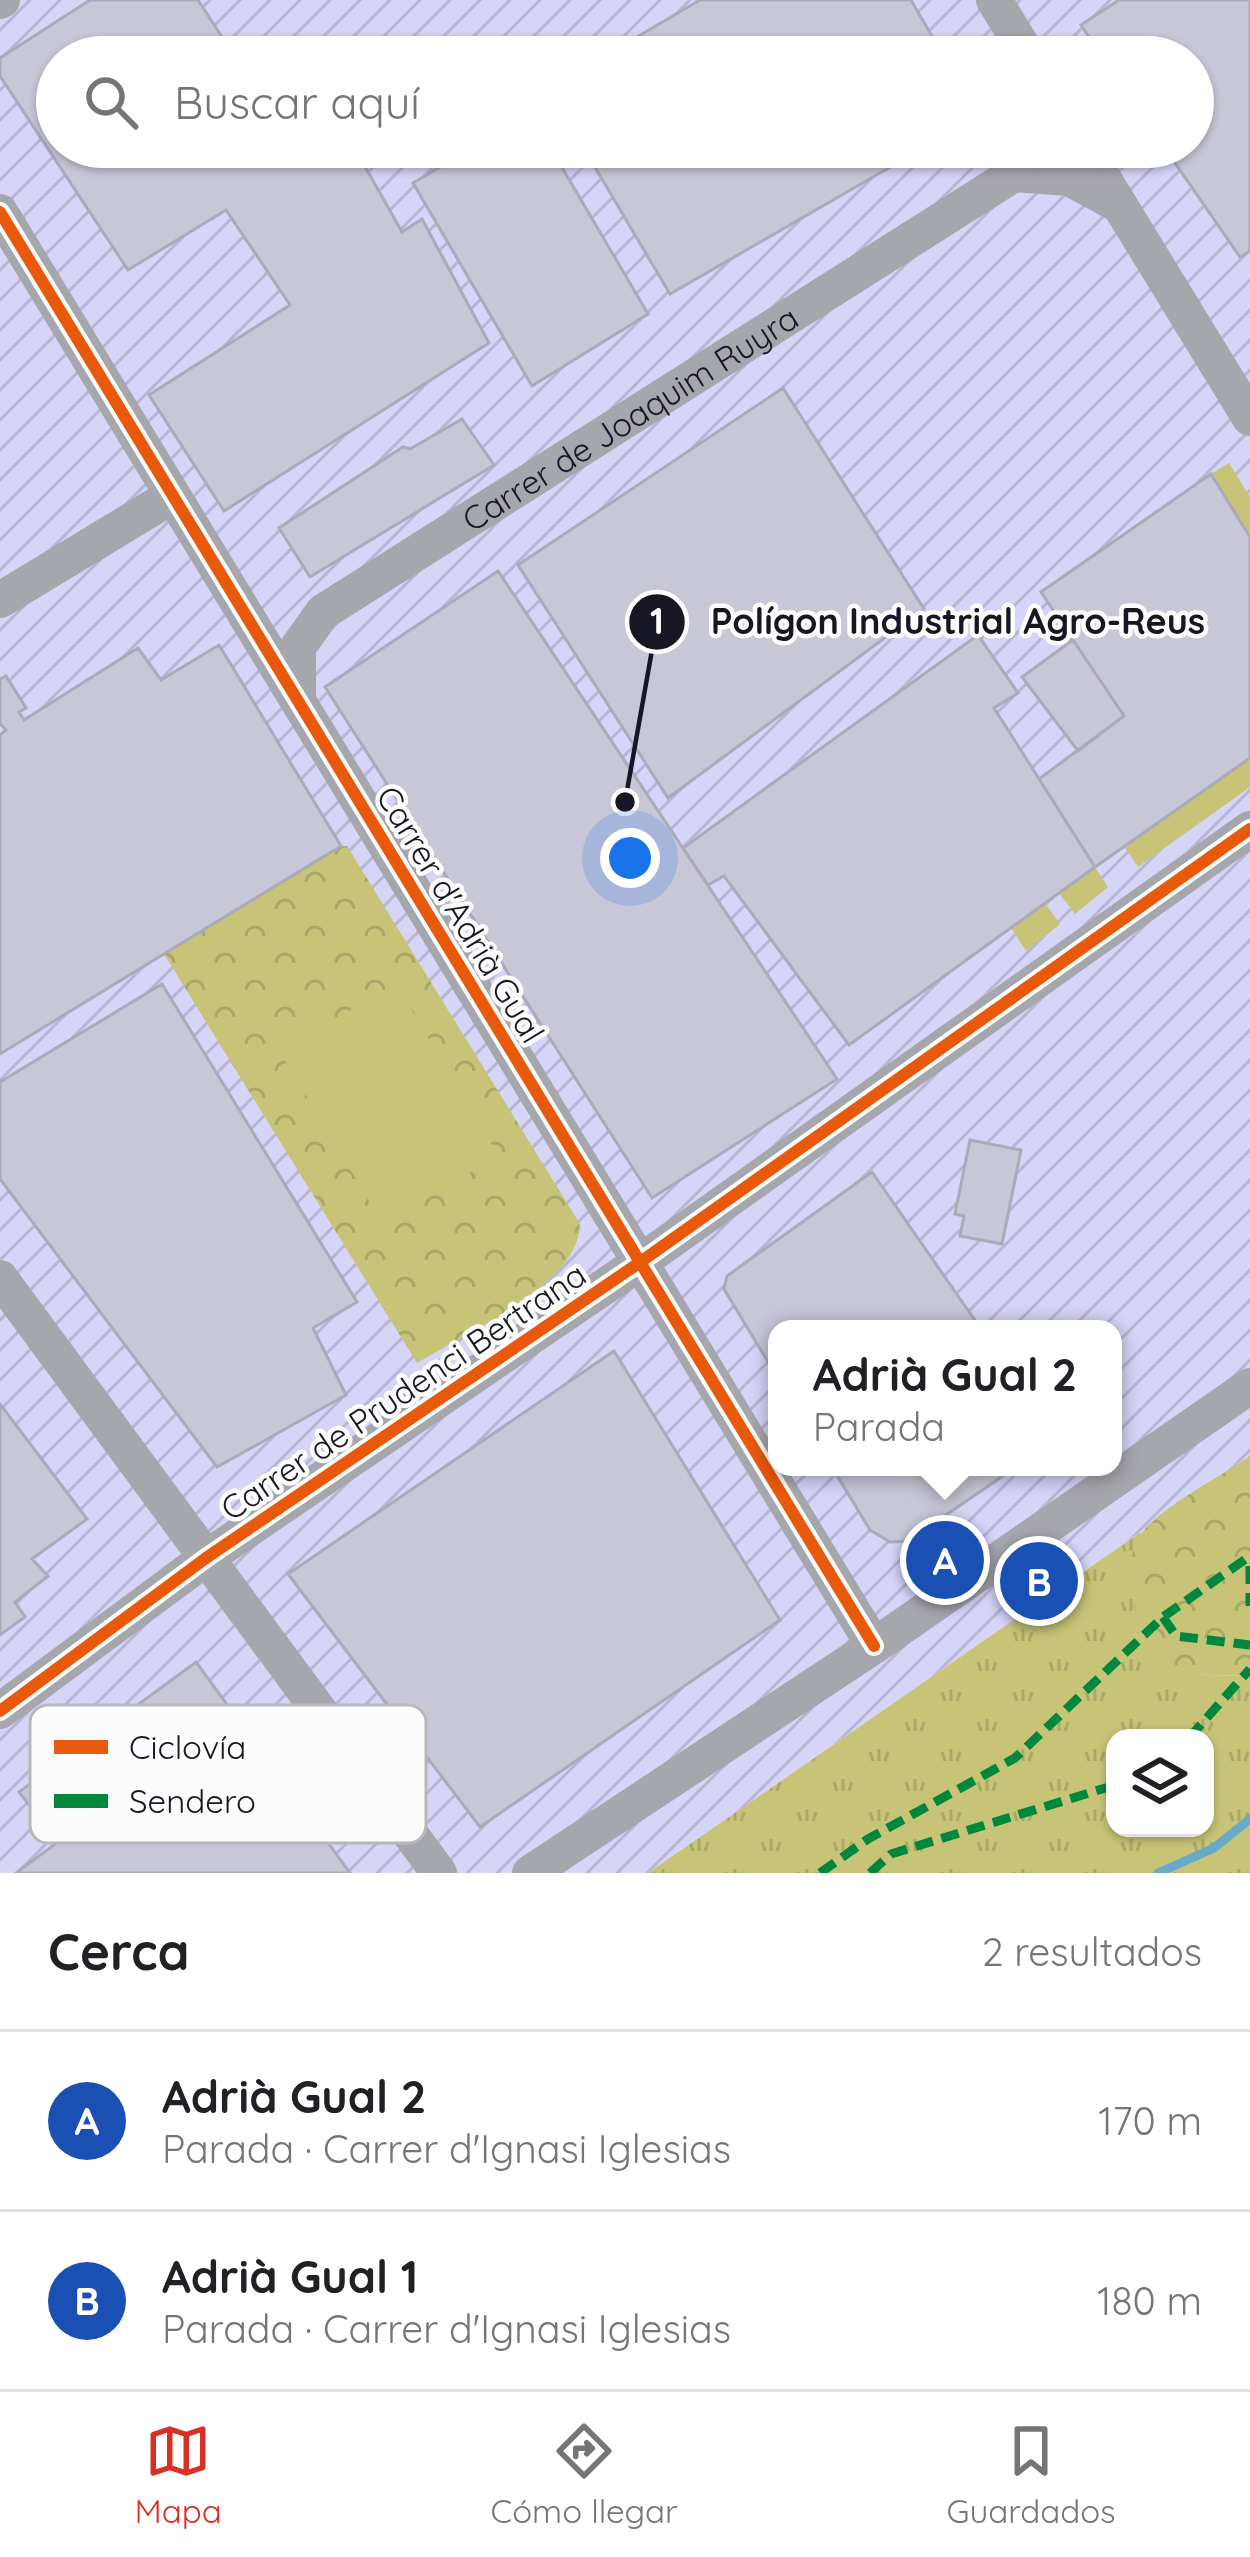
<!DOCTYPE html>
<html lang="es">
<head>
<meta charset="utf-8">
<style>
	:root { --surface:#fff; --page:#f2f2f2; --text:#202124; --muted:#757577; --line:#e0e0e0; --accent:#d93025 }
	body { margin:0; font-family:Quicksand,sans-serif; background:var(--page); color:var(--text) }
	.controls { position:absolute; right:36px; bottom:36px; display:grid; overflow:hidden; border-radius:24px; box-shadow:0 3px 9px #0004 }
	.controls button { width:108px; height:108px; display:grid; place-items:center; padding:0; border:0; border-bottom:3px solid var(--line); background:var(--surface); color:var(--text); font:60px sans-serif }
	.you { position:absolute; left:630px; top:858px; width:42px; height:42px; margin:-30px; border:9px solid #fff; border-radius:50%; background:#1a73e8; box-shadow:0 0 0 18px #1a73e833 }
	.badge { display:grid; place-items:center; width:78px; height:78px; border-radius:50%; background:var(--accent); color:#fff; font-size:39px; font-weight:700 }
	.pin { position:absolute; translate:-50% -50%; border:6px solid #fff; box-shadow:0 3px 12px #0006 }
	.popup { position:absolute; left:768px; top:1320px; width:354px; height:156px; box-sizing:border-box; display:grid; place-content:center; border-radius:24px; background:var(--surface); filter:drop-shadow(0 3px 9px #0005); font-size:39px; white-space:nowrap; color:var(--muted) }
	.popup b { font-size:45px; color:var(--text) }
	.popup::after { content:''; position:absolute; left:50%; top:100%; margin-left:-24px; border:24px solid transparent; border-top-color:var(--surface) }
	.list { margin:0; padding:0; list-style:none }
	h2 { display:flex; justify-content:space-between; align-items:center; height:156px; margin:0; padding:0 48px; font-size:51px }
	h2 small { font-size:39px; font-weight:400; color:var(--muted) }
	.list li { display:grid; grid-template-columns:78px 1fr auto; gap:36px; align-items:center; box-sizing:border-box; height:180px; padding:0 48px; border-top:3px solid var(--line) }
	.list b { display:block; font-size:45px; white-space:nowrap }
	.list p { margin:0; font-size:39px; white-space:nowrap; color:var(--muted) }
	.list em { font-size:39px; font-style:normal; color:var(--muted) }
	.icon { flex:none; width:66px; height:66px; fill:none; stroke:currentColor; stroke-width:2; stroke-linecap:round; stroke-linejoin:round }
	.map { position:relative; flex:none; width:1250px; height:1873px; overflow:hidden }
	.search { position:absolute; background:var(--surface); box-shadow:0 3px 9px #0004; left:36px; right:36px; top:36px; height:132px; display:flex; align-items:center; gap:30px; box-sizing:border-box; padding:0 42px; border-radius:66px; color:var(--muted); font-size:45px }
	.sheet { height:516px; background:var(--surface) }
	nav { display:flex; justify-content:space-around; align-items:center; box-sizing:border-box; height:168px; border-top:3px solid var(--line); background:var(--surface); font-size:33px; color:var(--muted) }
	nav a { display:grid; justify-items:center; gap:6px }
	nav .on { color:var(--accent) }
	.map>svg:first-child { display:block }
</style>
</head>
<body>
<div class="map">
<svg width="1250" height="1873" viewBox="0 0 1250 1873">
	<defs>
		<pattern id="industrial-furrows" width="10" height="10" patternUnits="userSpaceOnUse" patternTransform="scale(3)"><rect width="10" height="10" fill="#d6d4f7"/><path d="M-1 1l2-2M0 10L10 0M9 11l2-2" fill="none" stroke="#b7b5d4"/></pattern>
		<pattern id="grass-tufts" width="24" height="20" patternUnits="userSpaceOnUse" patternTransform="scale(3)"><rect width="24" height="20" fill="#c7c477"/><path d="M3 7l-1-3M5 7V3M7 7l1-3M15 17l-1-3M17 17v-4M19 17l1-3" fill="none" stroke="#aaa867"/></pattern>
		<pattern id="park-crowns" width="20" height="18" patternUnits="userSpaceOnUse" patternTransform="scale(3)"><rect width="20" height="18" fill="#c7c477"/><path d="M2 6a3 3 0 1 1 6 0M12 15a3 3 0 1 1 6 0" fill="none" stroke="#aaa867"/></pattern>
	</defs>
	<rect width="100%" height="100%" fill="#e0dff4"/>
	<path fill="url(#industrial-furrows)" fill-rule="evenodd" d="M 0,0 L 1250,0 L 1250,1456 L 648,1873 L 0,1873 ZM 57,57 L 1193,57 L 1193,147 L 57,147 ZM 777,1329 L 1113,1329 L 1113,1467 L 777,1467 Z"/>
	<path fill="url(#grass-tufts)" fill-rule="evenodd" d="M 1141,1532 L 1133,1559 L 1204,1675 L 1250,1676 L 1250,1873 L 648,1873 ZM 1115,1738 L 1205,1738 L 1205,1828 L 1115,1828 Z"/>
	<path fill="url(#park-crowns)" d="M 341,846 L 347,846 L 580,1224 C 580,1284 464,1334 417,1363 L 164,954 Z
		M 1250,1456 L 1250,1676 C 1223,1675 1193,1678 1168,1664 C 1134,1645 1116,1560 1144,1530 C 1171,1501 1217,1479 1250,1456 Z"/>
	<path fill="#c7c477" d="M 1229,463 L 1250,497 L 1250,537 L 1211,474 Z
		M 1250,758 L 1250,787 L 1138,867 L 1124,846 Z
		M 1095,867 L 1108,887 L 1075,914 L 1059,893 Z
		M 1045,903 L 1060,924 L 1026,951 L 1011,928 Z
		M 396,983 L 499,1157 L 381,1221 L 280,1052 Z"/>
	<g fill="none" stroke-linecap="round" stroke-linejoin="round">
		<path stroke="#6aaac9" stroke-width="9" d="M 1158,1873 L 1214,1848 L 1250,1819"/>
	</g>
	<path fill="#c8c7d8" stroke="#abaabb" stroke-width="3" d="M 90,0 L 198,0 L 235,57 L 57,57 L 57,147 L 354,147 L 402,232 L 422,219 L 489,343 L 224,511 L 149,395 L 290,305 L 226,210 L 128,270 L 0,76 L 0,58 Z
		M 700,0 L 911,0 L 944,57 L 603,57 Z
		M 1119,0 L 1250,0 L 1250,251 L 1240,257 L 1164,147 L 1193,147 L 1193,57 L 1102,57 L 1081,25 Z
		M 474,147 L 550,147 L 648,314 L 532,386 L 413,183 Z
		M 583,147 L 925,147 L 670,294 Z
		M 783,388 L 924,609 L 668,798 L 518,565 Z
		M 462,419 L 494,465 L 310,577 L 279,528 L 403,447 L 410,449 Z
		M 1211,474 L 1250,537 L 1250,758 L 1095,867 L 1039,779 L 1124,716 L 1041,592 Z
		M 498,571 L 837,1079 L 652,1198 L 325,687 Z
		M 978,635 L 1018,693 L 994,708 L 1095,867 L 849,1045 L 724,876 L 708,885 L 683,848 Z
		M 1073,640 L 1124,716 L 1078,751 L 1022,677 Z
		M 219,645 L 341,846 L 0,1054 L 0,735 L 6,730 L 0,724 L 0,679 L 6,676 L 26,708 L 19,712 L 24,720 L 138,648 L 161,680 Z
		M 162,984 L 357,1302 L 313,1328 L 346,1395 L 217,1467 L 0,1179 L 0,1082 Z
		M 970,1140 L 1021,1150 L 1002,1244 L 960,1236 L 964,1216 L 955,1214 Z
		M 872,1172 L 981,1329 L 777,1329 L 777,1377 L 724,1289 L 727,1276 Z
		M 614,1351 L 780,1620 L 480,1827 L 288,1574 Z
		M 0,1404 L 87,1519 L 32,1559 L 48,1576 L 15,1602 L 25,1617 L 0,1635 Z
		M 832,1467 L 1016,1467 L 908,1541 L 890,1542 L 870,1530 Z
		M 196,1662 L 350,1873 L 16,1873 L 58,1842 L 19,1792 Z"/>
	<g fill="none" stroke-linecap="round" stroke-linejoin="round">
		<g stroke="#a6a6ad" stroke-width="36">
			<path d="M 994,0 L 1029,57"/>
			<path d="M 0,1 L 2,0"/>
			<path d="M 1084,147 L 1250,418"/>
			<path d="M 1014,174 L 1069,178 L 1117,204"/>
			<path d="M 0,212 L 874,1646"/>
			<path d="M 0,600 L 172,496"/>
			<path id="s1" d="M 298,697 L 298,647 L 323,612 L 1014,174 L 1037,147"/>
			<path d="M 0,1278 L 439,1873"/>
			<path d="M 0,1711 L 206,1558 L 639,1263 L 1250,829"/>
			<path d="M 530,1873 L 874,1646 L 1250,1386"/>
		</g>
		<path stroke="#00873e" stroke-width="9" stroke-dasharray="18 9" stroke-linecap="butt" d="M 1250,1566 L 1250,1606
			M 1163,1617 L 1176,1636 L 1250,1645
			M 1189,1738 L 1250,1669
			M 820,1873 L 868,1839 L 1015,1758 L 1163,1617 L 1250,1556
			M 870,1873 L 891,1854 L 1115,1785"/>
		<defs>
			<path id="cycleway" d="M 0,212 L 874,1646
				M 0,1711 L 206,1558 L 639,1263 L 1250,829"/>
		</defs>
		<use href="#cycleway" stroke="#fcfcfc" stroke-width="20"/>
		<use href="#cycleway" stroke="#e8590c" stroke-width="12"/>
	</g>
	<g text-anchor="middle" dominant-baseline="central" stroke-width="9" stroke-linejoin="round" paint-order="stroke">
		<g font-size="33" fill="#171624" stroke="#fcfcfc">
			<text stroke="none"><textPath href="#s1" startOffset="456">Carrer de Joaquim Ruyra</textPath></text>
			<text transform="translate(461 914) rotate(59)">Carrer d'Adrià Gual</text>
			<text transform="translate(403 1391) rotate(-34)">Carrer de Prudenci Bertrana</text>
		</g>
	</g>
	<rect x="30" y="1705" width="396" height="138" rx="18" fill="#fcfcfc" stroke="#b7b7bb" stroke-width="3"/>
	<rect x="54" y="1740" width="54" height="14" fill="#e8590c"/>
	<rect x="54" y="1794" width="54" height="14" fill="#00873e"/>
	<g font-size="33" fill="#171624">
		<text x="129" y="1759">Ciclovía</text>
		<text x="129" y="1813">Sendero</text>
	</g>
	<path fill="none" stroke="#171624" stroke-width="4.5" d="M625 802L657 622"/>
	<g fill="#171624" stroke="#fcfcfc" stroke-width="4.5">
		<circle cx="625" cy="802" r="12"/>
		<circle cx="657" cy="622" r="30"/>
	</g>
	<g font-size="36" text-anchor="middle" font-weight="bold" fill="#fff">
		<text x="657" y="634">1</text>
	</g>
	<g font-size="36" text-anchor="middle" font-weight="bold" fill="#171624" stroke="#fcfcfc" stroke-width="9" stroke-linejoin="round" paint-order="stroke">
		<text x="958" y="634">Polígon Industrial Agro-Reus</text>
	</g>
</svg>
<div class="controls">
<button><svg class="icon" aria-label="layers" viewBox="0 0 24 24"><path d="M12 4l9 5-9 5-9-5zM3 14l9 5 9-5"/></svg></button>
</div>
<div class="you"></div>
<div class="pin badge" style="left:945px;top:1560px;background:#1a4fb4">A</div>
<div class="popup"><b>Adrià Gual 2</b>Parada</div>
<div class="pin badge" style="left:1039px;top:1581px;background:#1a4fb4">B</div>
<div class="search"><svg class="icon" aria-label="search" viewBox="0 0 24 24"><circle cx="10" cy="10" r="6"/><path d="M15 15l6 6"/></svg>Buscar aquí</div>
</div>
<section class="sheet">
<h2>Cerca<small>2 resultados</small></h2>
<ul class="list">
<li><span class="badge" style="background:#1a4fb4">A</span><div><b>Adrià Gual 2</b><p>Parada · Carrer d'Ignasi Iglesias</p></div><em>170 m</em></li>
<li><span class="badge" style="background:#1a4fb4">B</span><div><b>Adrià Gual 1</b><p>Parada · Carrer d'Ignasi Iglesias</p></div><em>180 m</em></li>
</ul>
</section>
<nav>
<a class="on"><svg class="icon" aria-label="map" viewBox="0 0 24 24"><path d="M3 6l6-2 6 2 6-2v14l-6 2-6-2-6 2zM9 4v14M15 6v14"/></svg>Mapa</a>
<a><svg class="icon" aria-label="directions" viewBox="0 0 24 24"><path d="M12 3l9 9-9 9-9-9zM9 14v-3h6M13 9l2 2-2 2"/></svg>Cómo llegar</a>
<a><svg class="icon" aria-label="saved" viewBox="0 0 24 24"><path d="M7 4h10v16l-5-4-5 4z"/></svg>Guardados</a>
</nav>
</body>
</html>
